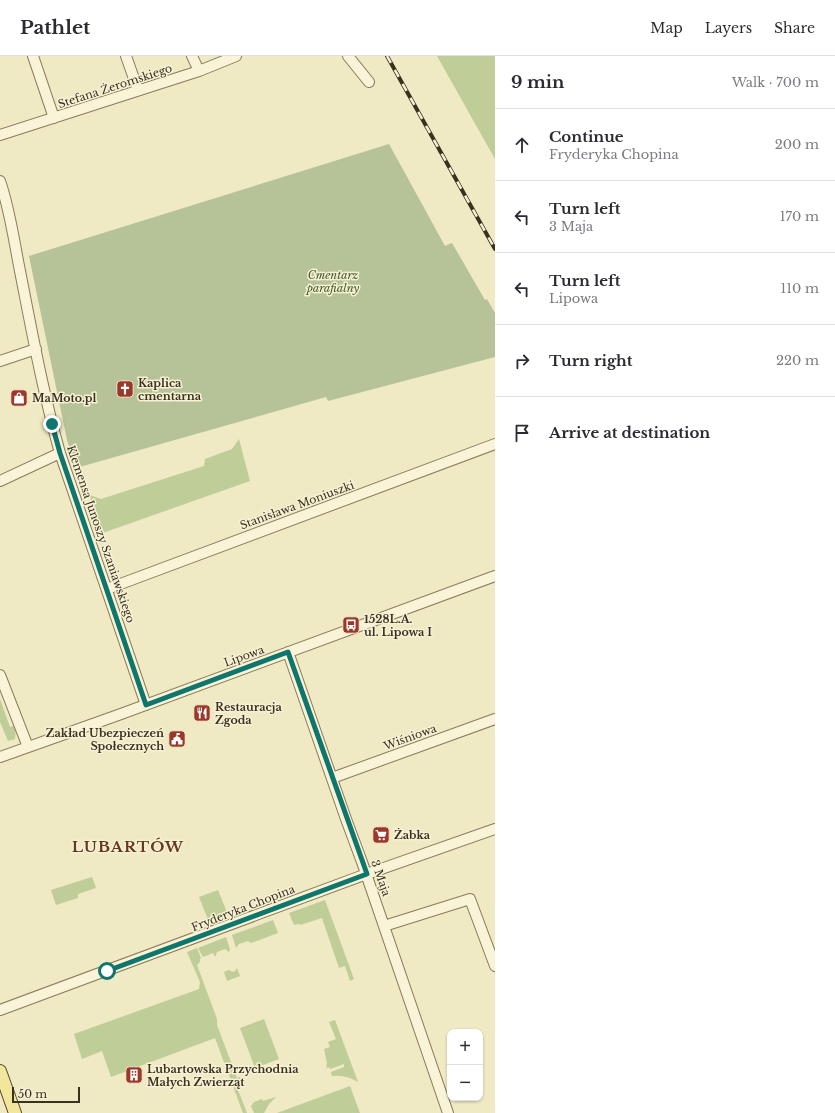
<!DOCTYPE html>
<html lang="en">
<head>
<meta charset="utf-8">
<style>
	:root { --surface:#fff; --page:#f7f7f7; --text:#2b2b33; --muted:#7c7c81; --line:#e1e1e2 }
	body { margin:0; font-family:"Libre Baskerville",serif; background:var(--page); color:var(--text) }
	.controls { position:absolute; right:12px; bottom:12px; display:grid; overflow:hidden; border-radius:8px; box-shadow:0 1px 3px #0004 }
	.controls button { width:36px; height:36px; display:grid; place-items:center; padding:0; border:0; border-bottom:1px solid var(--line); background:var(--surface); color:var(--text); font:20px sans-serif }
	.scale { position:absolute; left:12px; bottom:10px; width:68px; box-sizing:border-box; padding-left:4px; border:2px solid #3a301e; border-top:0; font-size:11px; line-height:14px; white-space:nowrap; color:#3a301e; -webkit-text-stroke:3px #f6f1d4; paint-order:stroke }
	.stop { position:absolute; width:12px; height:12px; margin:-9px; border:3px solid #0f766e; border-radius:50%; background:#fff }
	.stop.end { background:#0f766e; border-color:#fff; box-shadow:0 1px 4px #0008 }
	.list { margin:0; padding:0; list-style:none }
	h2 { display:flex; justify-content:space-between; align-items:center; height:52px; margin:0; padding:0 16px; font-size:17px }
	h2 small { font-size:13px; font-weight:400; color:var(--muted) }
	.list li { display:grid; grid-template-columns:26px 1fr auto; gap:12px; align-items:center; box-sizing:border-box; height:72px; padding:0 16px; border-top:1px solid var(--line) }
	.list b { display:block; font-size:15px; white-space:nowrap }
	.list p { margin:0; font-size:13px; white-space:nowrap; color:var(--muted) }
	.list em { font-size:13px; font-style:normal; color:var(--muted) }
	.icon { flex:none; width:22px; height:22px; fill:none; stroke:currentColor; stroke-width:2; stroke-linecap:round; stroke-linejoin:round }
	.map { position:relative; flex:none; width:495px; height:1057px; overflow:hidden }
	header { display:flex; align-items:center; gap:24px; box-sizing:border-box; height:56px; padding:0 20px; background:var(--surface); border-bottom:1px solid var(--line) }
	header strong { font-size:19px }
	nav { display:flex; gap:22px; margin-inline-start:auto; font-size:14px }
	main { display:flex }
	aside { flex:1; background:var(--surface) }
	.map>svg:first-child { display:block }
</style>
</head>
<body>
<header>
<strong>Pathlet</strong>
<nav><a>Map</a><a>Layers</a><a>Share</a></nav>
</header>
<main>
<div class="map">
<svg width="495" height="1057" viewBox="0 0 495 1057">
	<rect width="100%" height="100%" fill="#efe9c4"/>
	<path fill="#bfcd98" d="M 437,0 L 495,0 L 495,103 Z
		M 239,383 L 250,425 L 97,479 L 90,439 L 101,443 L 204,410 L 205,403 L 232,393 Z
		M 0,643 L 10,671 L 15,669 L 16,673 L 15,683 L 8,685 L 0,666 Z
		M 92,821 L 96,832 L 78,838 L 78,842 L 56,849 L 51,834 Z
		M 218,834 L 228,859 L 209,866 L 199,841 Z
		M 325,844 L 354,923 L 350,925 L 345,910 L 339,912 L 322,862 L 300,869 L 299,868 L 294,869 L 289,857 Z
		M 273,864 L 278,877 L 251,887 L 248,885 L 239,888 L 236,892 L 232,879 Z
		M 226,881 L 230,893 L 229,896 L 225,893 L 217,896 L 215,901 L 213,897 L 203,901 L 198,892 Z
		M 197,892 L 201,902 L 200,903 L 200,906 L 197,909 L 217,963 L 217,969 L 237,1022 L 240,1021 L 242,1027 L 236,1029 L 247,1057 L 243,1057 L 215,982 L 111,1021 L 102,995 L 82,1003 L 74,978 L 199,933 L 200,926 L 187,896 Z
		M 237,912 L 240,920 L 227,925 L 224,916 L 229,914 L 233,916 L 235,915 Z
		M 264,963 L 279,1003 L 255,1012 L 240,972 Z
		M 335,964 L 358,1026 C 350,1021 342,1019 332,1020 L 331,1016 L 344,1011 L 344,1008 L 330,1013 L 329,1011 L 326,1012 L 327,1007 L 324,993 L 330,991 L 328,986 L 336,983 L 329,966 Z
		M 350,1030 L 360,1057 L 277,1057 Z
		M 276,1041 L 269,1048 L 264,1057 L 254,1057 L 251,1050 L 254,1046 L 262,1043 L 263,1045 Z"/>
	<path fill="#b6c297" d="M 389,88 L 445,190 L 452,187 L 485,244 L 487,243 L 495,257 L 495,301 L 328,345 L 326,341 L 76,412 L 67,384 L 29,200 Z"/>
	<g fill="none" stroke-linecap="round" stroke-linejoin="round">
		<defs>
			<path id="minor" d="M 33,0 L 54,62
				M 126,0 L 138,34
				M 192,0 L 199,15
				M 348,0 L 369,26
				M 0,79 L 199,15 L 236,0
				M 0,125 C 10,154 14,185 20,215 C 32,276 43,337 60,397 L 146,649
				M 0,305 L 36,293
				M 0,425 L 60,397
				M 107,533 L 495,388
				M 288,596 L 346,763 L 362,806 L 448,1057
				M 0,619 L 28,691
				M 0,701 L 121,658 L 495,520
				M 332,722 L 495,663
				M 384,870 L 470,843 L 495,910
				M 0,954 L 361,820 L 495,773"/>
			<path id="major" d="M 0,1015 L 15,1057"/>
		</defs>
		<use href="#minor" stroke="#8a7b5a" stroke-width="12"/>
		<use href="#major" stroke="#58482e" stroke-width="14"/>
		<use href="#minor" stroke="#f9f4d8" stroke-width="10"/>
		<use href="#major" stroke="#f2e59c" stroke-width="12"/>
		<defs>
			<path id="rail" d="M 387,0 L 495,193"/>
		</defs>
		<use href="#rail" stroke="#3a301e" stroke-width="4"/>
		<use href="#rail" stroke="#f6f1d4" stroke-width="2.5" stroke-dasharray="8" stroke-linecap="butt"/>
	</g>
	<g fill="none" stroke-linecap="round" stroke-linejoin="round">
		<path stroke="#0f766e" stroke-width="5" d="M 52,368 L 60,397 L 146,649 L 288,596 L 367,818 L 107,915"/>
	</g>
	<defs>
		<symbol id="church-square" viewBox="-11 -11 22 22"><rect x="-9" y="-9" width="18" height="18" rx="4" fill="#9a3929" stroke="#f6f1d4"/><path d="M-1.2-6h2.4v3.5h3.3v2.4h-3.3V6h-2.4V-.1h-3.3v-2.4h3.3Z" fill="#fff"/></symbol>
		<symbol id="shop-square" viewBox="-11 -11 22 22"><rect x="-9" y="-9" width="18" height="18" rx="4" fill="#9a3929" stroke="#f6f1d4"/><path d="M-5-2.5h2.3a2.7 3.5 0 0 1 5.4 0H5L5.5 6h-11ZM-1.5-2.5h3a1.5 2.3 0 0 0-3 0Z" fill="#fff"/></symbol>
		<symbol id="bus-square" viewBox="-11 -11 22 22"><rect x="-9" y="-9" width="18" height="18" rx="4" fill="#9a3929" stroke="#f6f1d4"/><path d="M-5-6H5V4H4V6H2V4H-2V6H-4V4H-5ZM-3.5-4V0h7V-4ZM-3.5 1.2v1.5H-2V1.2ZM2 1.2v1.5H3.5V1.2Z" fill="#fff"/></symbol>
		<symbol id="restaurant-square" viewBox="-11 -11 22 22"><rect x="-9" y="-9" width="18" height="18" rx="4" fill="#9a3929" stroke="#f6f1d4"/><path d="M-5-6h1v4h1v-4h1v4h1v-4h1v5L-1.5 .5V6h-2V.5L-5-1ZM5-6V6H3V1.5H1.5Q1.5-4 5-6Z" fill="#fff"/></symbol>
		<symbol id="civic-square" viewBox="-11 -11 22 22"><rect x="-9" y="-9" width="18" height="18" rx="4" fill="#9a3929" stroke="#f6f1d4"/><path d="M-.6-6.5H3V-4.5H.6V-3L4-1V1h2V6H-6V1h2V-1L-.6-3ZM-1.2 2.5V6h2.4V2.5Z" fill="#fff"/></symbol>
		<symbol id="supermarket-square" viewBox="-11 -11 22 22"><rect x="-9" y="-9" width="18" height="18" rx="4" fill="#9a3929" stroke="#f6f1d4"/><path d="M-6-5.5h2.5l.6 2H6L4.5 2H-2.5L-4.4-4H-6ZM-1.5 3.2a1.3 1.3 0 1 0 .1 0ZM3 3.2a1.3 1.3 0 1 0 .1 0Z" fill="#fff"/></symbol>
		<symbol id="building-square" viewBox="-11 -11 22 22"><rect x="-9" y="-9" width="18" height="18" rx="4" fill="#9a3929" stroke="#f6f1d4"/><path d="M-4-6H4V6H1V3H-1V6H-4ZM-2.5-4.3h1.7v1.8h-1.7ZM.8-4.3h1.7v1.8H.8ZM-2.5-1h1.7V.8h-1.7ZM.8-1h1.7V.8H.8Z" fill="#fff"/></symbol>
	</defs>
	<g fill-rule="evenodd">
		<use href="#church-square" x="115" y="323" width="20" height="20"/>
		<use href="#shop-square" x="9" y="332" width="20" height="20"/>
		<use href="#bus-square" x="341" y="559" width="20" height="20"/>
		<use href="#restaurant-square" x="192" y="647" width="20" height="20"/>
		<use href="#civic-square" x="167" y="673" width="20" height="20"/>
		<use href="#supermarket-square" x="371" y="769" width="20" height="20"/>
		<use href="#building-square" x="124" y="1009" width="20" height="20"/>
	</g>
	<g text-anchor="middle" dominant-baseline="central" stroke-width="3" stroke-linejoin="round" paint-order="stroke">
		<g font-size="11" fill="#3a301e" stroke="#f6f1d4">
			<text transform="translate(115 30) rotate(-18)">Stefana Żeromskiego</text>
			<text transform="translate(297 449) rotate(-20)">Stanisława Moniuszki</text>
			<text transform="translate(101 478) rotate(71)">Klemensa Junoszy Szaniawskiego</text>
			<text transform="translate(244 600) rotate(-20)">Lipowa</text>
			<text transform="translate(410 681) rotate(-20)">Wiśniowa</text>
			<text transform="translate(381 822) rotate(71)">3 Maja</text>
			<text transform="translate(243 852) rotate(-21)">Fryderyka Chopina</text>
		</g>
		<g font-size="11" font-style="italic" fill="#425725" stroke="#f6f1d4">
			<text x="333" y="219">Cmentarz<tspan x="333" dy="13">parafialny</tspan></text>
		</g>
		<g font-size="11" font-weight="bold" fill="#3a301e" stroke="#f6f1d4" text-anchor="start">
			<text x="138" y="327">Kaplica<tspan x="138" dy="13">cmentarna</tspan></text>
			<text x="32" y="342">MaMoto.pl</text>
			<text x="364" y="563">1528L.A.<tspan x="364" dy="13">ul. Lipowa I</tspan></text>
			<text x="215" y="651">Restauracja<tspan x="215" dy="13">Zgoda</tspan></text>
			<text x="164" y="677" text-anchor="end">Zakład Ubezpieczeń<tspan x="164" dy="13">Społecznych</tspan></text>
			<text x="394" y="779">Żabka</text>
			<text x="147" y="1013">Lubartowska Przychodnia<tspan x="147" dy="13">Małych Zwierząt</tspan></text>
		</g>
		<g font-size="15" font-weight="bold" letter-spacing="1" fill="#67381d" stroke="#f6f1d4">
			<text x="128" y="790">LUBARTÓW</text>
		</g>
	</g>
</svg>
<div class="controls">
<button>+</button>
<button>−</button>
</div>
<div class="scale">50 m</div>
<div class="stop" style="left:107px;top:915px"></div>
<div class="stop end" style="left:52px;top:368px"></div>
</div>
<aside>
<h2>9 min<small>Walk · 700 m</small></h2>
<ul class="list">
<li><svg class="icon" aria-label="ahead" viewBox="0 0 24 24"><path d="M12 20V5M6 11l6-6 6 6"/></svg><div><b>Continue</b><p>Fryderyka Chopina</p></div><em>200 m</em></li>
<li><svg class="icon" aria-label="left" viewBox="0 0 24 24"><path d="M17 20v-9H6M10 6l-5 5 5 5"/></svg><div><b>Turn left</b><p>3 Maja</p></div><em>170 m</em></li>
<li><svg class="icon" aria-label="left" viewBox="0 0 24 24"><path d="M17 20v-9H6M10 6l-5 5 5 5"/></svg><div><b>Turn left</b><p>Lipowa</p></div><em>110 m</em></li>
<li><svg class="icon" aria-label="right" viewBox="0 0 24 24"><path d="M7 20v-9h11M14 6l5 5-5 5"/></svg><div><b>Turn right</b></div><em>220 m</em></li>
<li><svg class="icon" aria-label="arrive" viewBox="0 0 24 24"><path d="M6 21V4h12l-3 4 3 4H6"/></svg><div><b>Arrive at destination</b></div></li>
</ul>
</aside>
</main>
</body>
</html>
